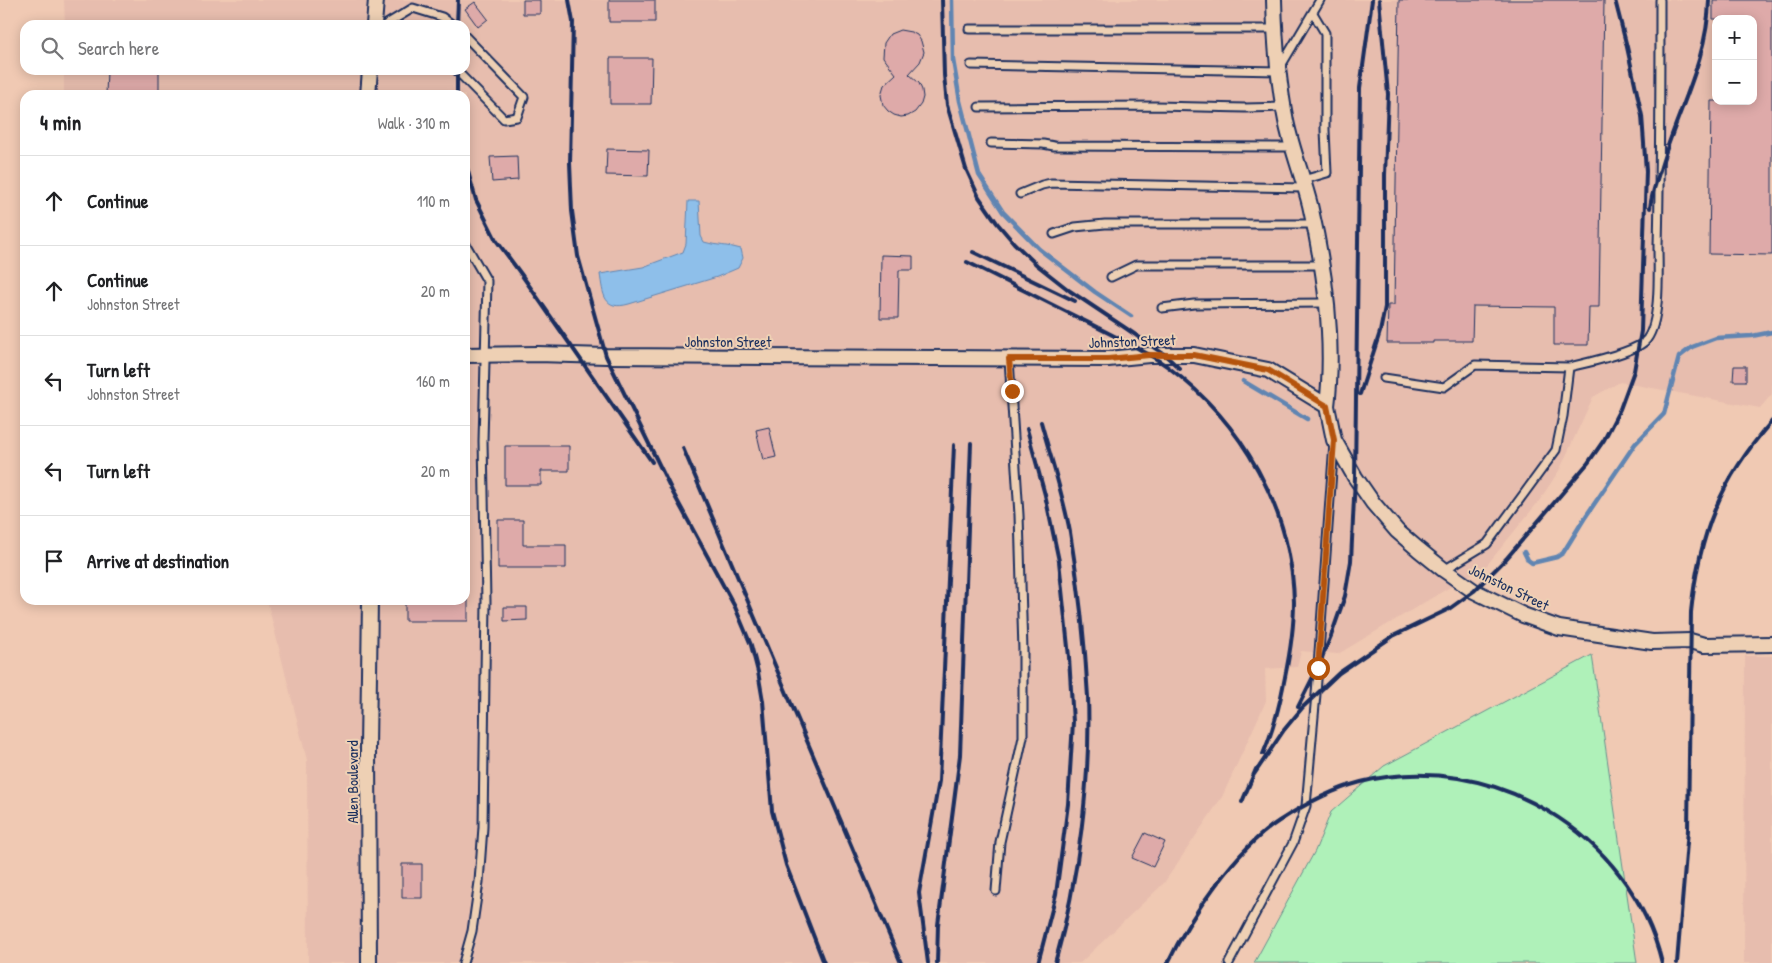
<!DOCTYPE html>
<html lang="en">
<head>
<meta charset="utf-8">
<style>
	:root { --surface:#fff; --page:#f6f6f6; --text:#202124; --muted:#757577; --line:#e0e0e0 }
	body { margin:0; font-family:"Patrick Hand",sans-serif; background:var(--page); color:var(--text) }
	.controls { position:absolute; right:15px; top:15px; display:grid; overflow:hidden; border-radius:10px; box-shadow:0 2px 12px #0003 }
	.controls button { width:45px; height:45px; display:grid; place-items:center; padding:0; border:0; border-bottom:1px solid var(--line); background:var(--surface); color:var(--text); font:25px sans-serif }
	.stop { position:absolute; width:15px; height:15px; margin:-11px; border:4px solid #b45309; border-radius:50%; background:#fff }
	.stop.end { background:#b45309; border-color:#fff; box-shadow:0 1px 5px #0008 }
	.list { margin:0; padding:0; list-style:none }
	h2 { display:flex; justify-content:space-between; align-items:center; height:65px; margin:0; padding:0 20px; font-size:21px }
	h2 small { font-size:16px; font-weight:400; color:var(--muted) }
	.list li { display:grid; grid-template-columns:32px 1fr auto; gap:15px; align-items:center; box-sizing:border-box; height:90px; padding:0 20px; border-top:1px solid var(--line) }
	.list b { display:block; font-size:19px; white-space:nowrap }
	.list p { margin:0; font-size:16px; white-space:nowrap; color:var(--muted) }
	.list em { font-size:16px; font-style:normal; color:var(--muted) }
	.icon { flex:none; width:28px; height:28px; fill:none; stroke:currentColor; stroke-width:2; stroke-linecap:round; stroke-linejoin:round }
	.map { position:relative; flex:none; width:1772px; height:963px; overflow:hidden }
	.search { position:absolute; background:var(--surface); box-shadow:0 2px 12px #0003; left:20px; top:20px; width:450px; height:55px; display:flex; align-items:center; gap:12px; box-sizing:border-box; padding:0 18px; border-radius:15px; color:var(--muted); font-size:19px }
	.panel { position:absolute; background:var(--surface); box-shadow:0 2px 12px #0003; left:20px; top:90px; width:450px; height:515px; border-radius:15px }
	.map>svg:first-child { display:block }
</style>
</head>
<body>
<div class="map">
<svg width="1772" height="963" viewBox="0 0 1772 963">
	<rect width="100%" height="100%" fill="#f0c9b3"/>
	<filter id="ink" filterUnits="userSpaceOnUse"><feTurbulence type="fractalNoise" baseFrequency=".02" numOctaves="2"/><feDisplacementMap in="SourceGraphic" scale="10" xChannelSelector="R" yChannelSelector="G"/><feConvolveMatrix kernelMatrix="1 2 1 2 8 2 1 2 1" color-interpolation-filters="sRGB"/></filter>
	<g filter="url(#ink)">
		<path fill="#e7bdae" fill-rule="evenodd" d="M 64,0 L 1772,0 L 1772,394 L 1760,408 L 1620,382 L 1593,397 L 1560,469 L 1539,501 L 1487,565 L 1338,654 L 1301,651 L 1297,667 L 1265,669 L 1266,701 L 1222,797 L 1164,883 L 1080,963 L 308,963 L 307,760 L 267,600 L 465,600 L 465,95 L 64,95 L 64,70 L 465,70 L 465,25 L 65,25 ZM 1716,19 L 1753,19 L 1753,101 L 1716,101 Z
			M 1745,656 L 1772,656 L 1772,963 L 1744,963 Z"/>
		<path fill="#aff1b9" stroke="#65908c" d="M 1592,655 L 1637,963 L 1254,963 L 1315,851 L 1331,812 L 1384,766 Z"/>
		<path fill="#8ebfea" stroke="#6085b2" d="M 688,201 L 699,201 L 701,236 L 704,242 C 716,246 729,245 741,249 L 743,258 L 738,268 L 717,277 L 629,304 C 604,311 603,295 600,274 L 643,267 L 683,252 L 686,244 Z"/>
		<g fill="none" stroke-linecap="round" stroke-linejoin="round">
			<path stroke="#6085b2" stroke-width="4.5" d="M 952,0 L 953,60 L 960,101 L 979,175 L 1003,212 L 1039,249 L 1095,292 L 1131,316
				M 1243,381 L 1307,419
				M 1524,552 L 1528,560 L 1532,563 L 1557,557 L 1563,553 L 1584,519 L 1635,444 L 1664,414 L 1679,357 L 1692,347 L 1716,338 L 1752,336 L 1772,332"/>
		</g>
		<path fill="#deaaa9" stroke="#1b2f5e" d="M 523,0 L 540,0 L 540,14 L 523,14 Z
			M 609,0 L 655,0 L 655,22 L 609,22 Z
			M 1399,0 L 1604,0 L 1599,307 L 1589,307 L 1588,345 L 1554,345 L 1554,307 L 1473,306 L 1472,341 L 1433,341 L 1433,343 L 1387,343 L 1388,305 L 1394,305 Z
			M 1713,0 L 1772,0 L 1772,255 L 1709,254 L 1711,101 L 1753,101 L 1753,19 L 1713,19 Z
			M 475,2 L 488,19 L 478,27 L 465,9 Z
			M 900,30 L 911,32 L 917,35 L 921,41 L 924,52 L 920,62 L 909,74 L 919,83 L 922,90 L 923,97 L 921,104 L 915,112 L 908,116 L 901,117 L 894,115 L 888,111 L 883,105 L 881,95 L 884,85 L 896,74 L 883,57 L 884,43 L 890,34 Z
			M 610,58 L 652,58 L 651,104 L 610,104 Z
			M 107,70 L 159,70 L 159,95 L 106,95 Z
			M 607,149 L 649,150 L 648,176 L 606,175 Z
			M 517,156 L 518,180 L 492,182 L 490,157 Z
			M 881,255 L 913,256 L 913,270 L 899,270 L 898,318 L 880,318 Z
			M 1734,366 L 1746,366 L 1746,381 L 1733,381 Z
			M 769,427 L 776,457 L 763,460 L 756,430 Z
			M 505,446 L 569,446 L 569,471 L 541,471 L 541,485 L 505,485 Z
			M 498,520 L 523,520 L 523,545 L 566,545 L 566,568 L 498,568 Z
			M 405,600 L 468,600 L 468,621 L 405,621 Z
			M 504,607 L 527,607 L 527,620 L 504,621 Z
			M 1145,833 L 1165,842 L 1153,867 L 1132,858 Z
			M 402,864 L 422,864 L 422,898 L 402,898 Z"/>
		<g fill="none" stroke-linecap="round" stroke-linejoin="round">
			<defs>
				<path id="service" d="M 385,25 L 413,8 L 442,17 L 453,25
					M 969,29 L 1275,29
					M 971,65 L 1278,71 L 1320,0
					M 456,70 L 504,119 L 517,117 L 524,97 L 465,36
					M 979,107 L 1156,106 L 1245,108 L 1284,107
					M 991,143 L 1043,144 L 1054,146 L 1293,147
					M 1303,180 L 1327,173 L 1325,130 L 1325,33 L 1313,13
					M 1020,194 L 1042,185 L 1051,183 L 1305,188
					M 1054,234 L 1075,227 L 1105,224 L 1314,224
					M 1111,277 L 1136,265 L 1321,265
					M 1162,308 L 1194,304 L 1326,303
					M 1569,367 C 1586,363 1638,352 1647,339 C 1661,320 1658,270 1658,246 C 1660,164 1660,82 1660,0
					M 1384,378 L 1444,387 L 1475,365 L 1569,367 L 1563,416 L 1556,450 L 1487,544 L 1444,570
					M 996,891 L 1000,842 L 1023,737 L 1023,651 L 1019,515 L 1009,359
					M 463,963 L 472,931 L 479,882 L 483,827 L 486,601 L 483,441 L 487,281 L 465,243
					M 1229,963 L 1293,843 L 1306,806 L 1316,694 L 1334,443"/>
				<path id="minor" d="M 1274,0 C 1275,41 1278,81 1286,121 C 1292,150 1303,177 1310,205 C 1325,270 1335,340 1327,406
					M 374,25 L 376,0
					M 368,95 L 370,70
					M 465,355 L 538,354 L 606,356 L 1108,359 L 1149,355 L 1194,355 L 1268,370 L 1327,406 L 1334,440 L 1355,477 L 1373,503 L 1397,531 L 1418,549 L 1444,570 L 1474,591 L 1523,615 L 1559,628 L 1652,642 L 1690,641 L 1704,645 L 1772,644
					M 369,963 L 368,748 L 370,600"/>
			</defs>
			<use href="#service" stroke="#1b2f5e" stroke-width="11"/>
			<use href="#minor" stroke="#1b2f5e" stroke-width="18"/>
			<use href="#service" stroke="#eed0b4" stroke-width="7"/>
			<use href="#minor" stroke="#eed0b4" stroke-width="14"/>
			<path stroke="#1b2f5e" stroke-width="4" d="M 569,0 L 573,22 L 570,163 L 572,211 L 578,256 L 606,356 L 672,491 L 735,607 L 751,645 L 758,672 L 763,701 L 772,811 L 786,865 L 824,963
				M 942,0 L 944,75 L 947,105 L 966,169 L 979,197 L 997,223 L 1014,243 L 1037,265 L 1070,291 L 1130,331
				M 457,25 L 458,0
				M 457,70 L 457,95
				M 465,161 L 476,200 L 496,240 L 521,274 L 652,462
				M 1650,208 C 1651,195 1656,183 1660,170 C 1676,114 1708,60 1709,0
				M 973,252 L 1075,301
				M 967,262 C 1008,282 1048,303 1089,323 C 1115,337 1144,349 1168,367 C 1242,422 1292,509 1294,602 C 1294,627 1290,653 1285,677 C 1280,704 1274,729 1263,754
				M 1124,327 L 1165,355 L 1180,369
				M 1360,394 L 1380,332 L 1385,307 L 1385,175 L 1388,94 L 1379,0
				M 1041,422 C 1051,458 1063,495 1070,532 C 1079,586 1085,642 1088,697 C 1091,781 1078,882 1055,963
				M 1027,429 L 1045,495 L 1059,561 L 1069,657 L 1073,722 L 1068,804 L 1056,894 L 1038,963
				M 683,448 L 901,963
				M 1298,707 L 1318,667 L 1331,636 L 1345,596 L 1351,561 L 1355,477 L 1360,88 L 1372,0
				M 1253,776 L 1284,730 L 1303,707 L 1339,673 L 1393,636 L 1449,609 L 1474,591 L 1506,559 L 1588,463 L 1604,440 L 1620,409 L 1634,371 L 1641,331 L 1646,171 L 1642,116 L 1627,47 L 1615,0
				M 1242,802 L 1256,769
				M 928,963 L 919,893 L 939,781 L 954,445
				M 937,963 L 938,925 L 960,755 L 971,443
				M 1168,963 C 1189,918 1237,848 1279,821 C 1302,806 1334,789 1361,782 C 1490,749 1631,833 1662,963
				M 1677,963 L 1688,830 L 1691,612 C 1699,534 1720,480 1772,421"/>
		</g>
	</g>
	<g fill="none" stroke-linecap="round" stroke-linejoin="round" filter="url(#ink)">
		<path stroke="#b45309" stroke-width="6" d="M 1012,391 L 1009,359 L 1108,359 L 1149,355 L 1194,355 L 1268,370 L 1327,406 L 1334,440 L 1318,668"/>
	</g>
	<g text-anchor="middle" dominant-baseline="central" stroke-width="4" stroke-linejoin="round" paint-order="stroke">
		<g font-size="15" fill="#1b2f5e" stroke="#eed0b4">
			<text x="728" y="341">Johnston Street</text>
			<text transform="translate(1132 341) rotate(-2)">Johnston Street</text>
			<text transform="translate(1509 587) rotate(26)">Johnston Street</text>
			<text transform="translate(352 782) rotate(-90)">Allen Boulevard</text>
		</g>
	</g>
</svg>
<div class="controls">
<button>+</button>
<button>−</button>
</div>
<div class="stop" style="left:1318px;top:668px"></div>
<div class="stop end" style="left:1012px;top:391px"></div>
<div class="search"><svg class="icon" aria-label="search" viewBox="0 0 24 24"><circle cx="10" cy="10" r="6"/><path d="M15 15l6 6"/></svg>Search here</div>
<section class="panel">
<h2>4 min<small>Walk · 310 m</small></h2>
<ul class="list">
<li><svg class="icon" aria-label="ahead" viewBox="0 0 24 24"><path d="M12 20V5M6 11l6-6 6 6"/></svg><div><b>Continue</b></div><em>110 m</em></li>
<li><svg class="icon" aria-label="ahead" viewBox="0 0 24 24"><path d="M12 20V5M6 11l6-6 6 6"/></svg><div><b>Continue</b><p>Johnston Street</p></div><em>20 m</em></li>
<li><svg class="icon" aria-label="left" viewBox="0 0 24 24"><path d="M17 20v-9H6M10 6l-5 5 5 5"/></svg><div><b>Turn left</b><p>Johnston Street</p></div><em>160 m</em></li>
<li><svg class="icon" aria-label="left" viewBox="0 0 24 24"><path d="M17 20v-9H6M10 6l-5 5 5 5"/></svg><div><b>Turn left</b></div><em>20 m</em></li>
<li><svg class="icon" aria-label="arrive" viewBox="0 0 24 24"><path d="M6 21V4h12l-3 4 3 4H6"/></svg><div><b>Arrive at destination</b></div></li>
</ul>
</section>
</div>
</body>
</html>
